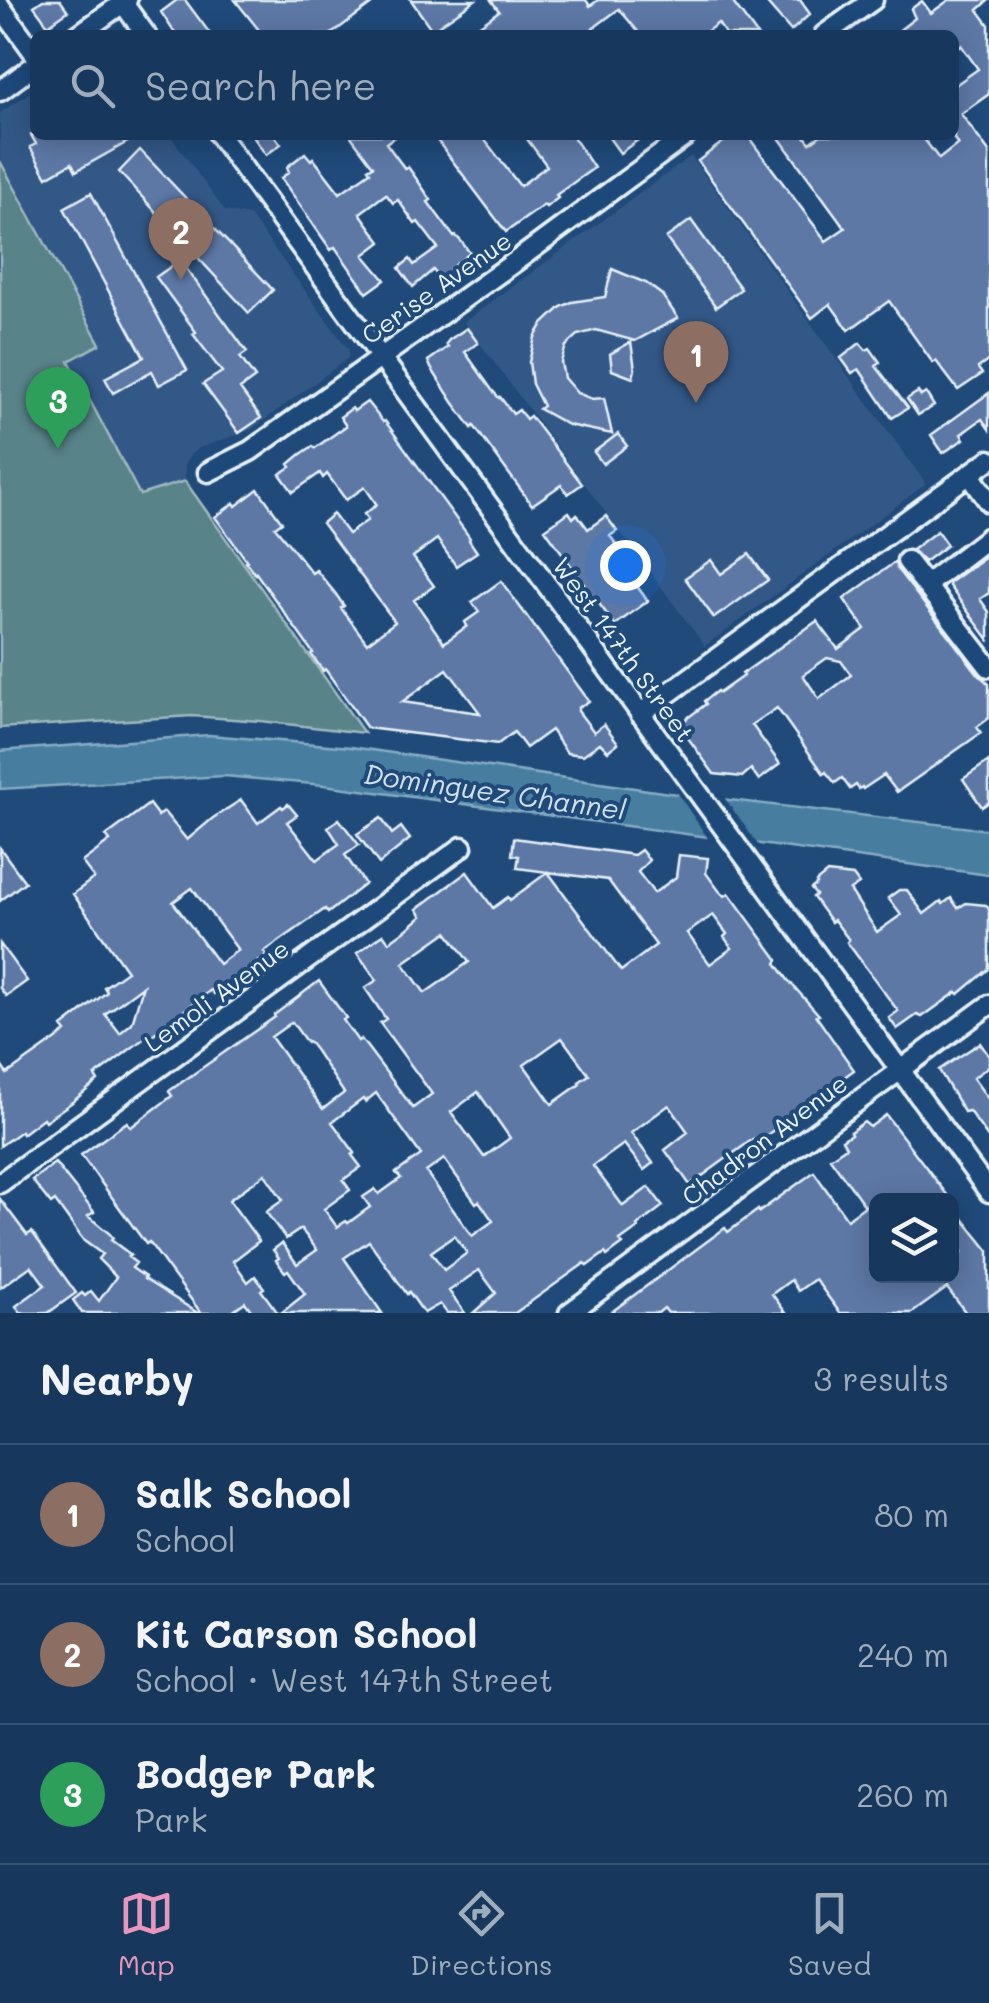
<!DOCTYPE html>
<html lang="en">
<head>
<meta charset="utf-8">
<style>
	:root { --surface:#17385c; --page:#203f62; --text:#f1f3f6; --muted:#9eacbb; --line:#365272; --accent:#e797bd }
	body { margin:0; font-family:Mali,sans-serif; background:var(--page); color:var(--text) }
	.controls { position:absolute; right:30px; bottom:30px; display:grid; overflow:hidden; border-radius:15px; box-shadow:0 5px 25px #0003 }
	.controls button { width:90px; height:90px; display:grid; place-items:center; padding:0; border:0; border-bottom:2px solid var(--line); background:var(--surface); color:var(--text); font:50px sans-serif }
	.you { position:absolute; left:625px; top:565px; width:35px; height:35px; margin:-25px; border:8px solid #fff; border-radius:50%; background:#1a73e8; box-shadow:0 0 0 15px #1a73e833 }
	.badge { display:grid; place-items:center; width:65px; height:65px; border-radius:50%; background:var(--accent); color:#fff; font-size:32px; font-weight:700 }
	.pin { position:absolute; translate:-50% -82px; filter:drop-shadow(0 2px 5px #0008) }
	.pin::after { content:''; position:absolute; top:52px; width:35px; height:30px; background:inherit; clip-path:polygon(0 0,100% 0,50% 100%) }
	.list { margin:0; padding:0; list-style:none }
	h2 { display:flex; justify-content:space-between; align-items:center; height:130px; margin:0; padding:0 40px; font-size:42px }
	h2 small { font-size:32px; font-weight:400; color:var(--muted) }
	.list li { display:grid; grid-template-columns:65px 1fr auto; gap:30px; align-items:center; box-sizing:border-box; height:140px; padding:0 40px; border-top:2px solid var(--line) }
	.list b { display:block; font-size:38px; white-space:nowrap }
	.list p { margin:0; font-size:32px; white-space:nowrap; color:var(--muted) }
	.list em { font-size:32px; font-style:normal; color:var(--muted) }
	.icon { flex:none; width:55px; height:55px; fill:none; stroke:currentColor; stroke-width:2; stroke-linecap:round; stroke-linejoin:round }
	.map { position:relative; flex:none; width:989px; height:1313px; overflow:hidden }
	.search { position:absolute; background:var(--surface); box-shadow:0 5px 25px #0003; left:30px; right:30px; top:30px; height:110px; display:flex; align-items:center; gap:25px; box-sizing:border-box; padding:0 35px; border-radius:15px; color:var(--muted); font-size:38px }
	.sheet { height:550px; background:var(--surface) }
	nav { display:flex; justify-content:space-around; align-items:center; box-sizing:border-box; height:140px; border-top:2px solid var(--line); background:var(--surface); font-size:28px; color:var(--muted) }
	nav a { display:grid; justify-items:center; gap:5px }
	nav .on { color:var(--accent) }
	.map>svg:first-child { display:block }
</style>
</head>
<body>
<div class="map">
<svg width="989" height="1313" viewBox="0 0 989 1313">
	<rect width="100%" height="100%" fill="#1f4a7a"/>
	<filter id="ink" filterUnits="userSpaceOnUse"><feTurbulence type="fractalNoise" baseFrequency=".01" numOctaves="2"/><feDisplacementMap in="SourceGraphic" scale="20" xChannelSelector="R" yChannelSelector="G"/><feConvolveMatrix kernelMatrix="1 2 1 2 8 2 1 2 1" color-interpolation-filters="sRGB"/></filter>
	<g filter="url(#ink)">
		<path fill="#325887" d="M 35,89 L 35,135 L 170,135 L 225,211 L 250,216 L 349,350 L 348,358 L 251,430 L 199,448 L 190,455 L 185,463 L 185,481 L 140,495 L 68,361 L 100,344 L 0,161 L 0,113 Z
			M 691,156 L 926,484 L 705,646 L 464,322 Z"/>
		<path fill="#598389" stroke="#a0bac0" stroke-width="2.5" d="M 0,161 L 100,344 L 69,361 L 140,495 L 185,481 L 364,733 L 260,721 L 192,716 L 0,728 Z"/>
		<path fill="#467ea0" stroke="#87acc3" stroke-width="2.5" d="M 209,735 L 351,747 L 669,793 L 989,830 L 989,875 L 324,785 L 224,776 L 0,789 L 0,751 Z"/>
		<path fill="#1f4a7a" d="M 674,788 L 721,793 L 762,850 L 711,843 Z"/>
		<path fill="#5d78a5" stroke="#e8f1f8" stroke-width="2.5" fill-rule="evenodd" d="M 43,0 L 60,0 L 68,11 L 48,25 L 34,6 Z
			M 177,0 L 185,0 L 211,35 L 176,35 L 161,12 Z
			M 235,0 L 377,0 L 330,35 L 263,35 Z
			M 411,0 L 475,0 L 432,30 Z
			M 491,0 L 586,0 L 590,6 L 598,0 L 731,0 L 757,35 L 726,35 L 718,23 L 702,35 L 641,35 L 619,9 L 584,35 L 466,35 L 499,11 Z
			M 764,0 L 800,0 L 810,14 L 791,31 Z
			M 949,0 L 989,0 L 978,10 L 989,25 L 989,94 L 961,114 L 989,152 L 989,360 L 978,368 L 982,374 L 958,390 L 936,361 L 933,363 L 889,301 L 849,330 L 830,304 L 812,318 L 698,161 L 732,135 L 747,135 L 826,241 L 845,228 L 777,135 L 804,135 L 810,143 L 821,135 L 921,135 L 939,159 L 958,144 L 954,139 L 954,86 L 978,69 L 961,45 L 954,50 L 954,35 L 893,35 L 915,18 L 911,9 L 922,1 L 931,13 Z
			M 31,135 L 140,135 L 76,171 L 72,163 L 47,177 L 30,147 L 36,144 Z
			M 252,135 L 274,135 L 281,144 L 266,155 Z
			M 350,135 L 397,135 L 386,143 L 405,169 L 408,167 L 418,181 L 431,200 L 428,202 L 454,237 L 456,236 L 461,241 L 470,253 L 450,269 L 452,272 L 441,280 L 433,270 L 413,287 L 399,268 L 410,259 L 414,265 L 438,248 L 418,222 L 415,224 L 398,200 L 393,203 L 386,194 L 360,213 L 381,242 L 364,255 L 385,280 L 367,293 L 335,247 L 331,250 L 281,178 L 289,172 L 287,167 L 305,153 L 311,160 L 313,158 L 340,193 L 370,172 L 368,169 L 373,166 Z
			M 433,135 L 481,135 L 520,186 L 547,166 L 524,135 L 572,135 L 594,168 L 556,195 L 558,198 L 546,207 L 544,205 L 506,232 Z
			M 607,135 L 645,135 L 620,153 Z
			M 140,150 L 273,290 L 249,313 L 119,172 Z
			M 91,193 L 187,370 L 159,385 L 152,371 L 113,393 L 105,378 L 144,357 L 64,208 Z
			M 691,220 L 741,289 L 716,307 L 666,238 Z
			M 180,260 L 247,352 L 240,357 L 255,378 L 240,389 L 261,418 L 239,433 L 203,384 L 222,372 L 193,334 L 196,332 L 156,277 Z
			M 612,269 L 646,283 L 662,295 L 678,318 L 635,341 L 596,330 L 578,335 L 566,346 L 561,362 L 564,378 L 577,393 L 592,399 L 604,398 L 612,434 L 568,425 L 539,409 L 543,406 L 532,384 L 529,362 L 535,337 L 542,325 L 561,307 L 572,302 L 605,297 Z
			M 467,328 L 478,343 L 465,352 L 492,390 L 499,398 L 500,397 L 513,414 L 519,410 L 526,419 L 530,416 L 582,484 L 568,494 L 561,485 L 532,505 L 474,426 L 472,428 L 453,402 L 431,368 L 428,361 L 448,347 L 446,344 L 449,340 Z
			M 631,342 L 635,369 L 633,378 L 612,370 L 610,354 Z
			M 860,343 L 866,350 L 870,348 L 880,362 L 876,366 L 908,408 L 892,418 L 859,369 L 852,373 L 841,358 Z
			M 918,392 L 921,396 L 926,393 L 934,406 L 918,415 L 907,399 Z
			M 989,393 L 989,429 L 982,419 L 961,434 L 964,439 L 943,453 L 931,435 Z
			M 367,402 L 383,422 L 385,421 L 470,538 L 469,540 L 477,552 L 456,566 L 437,539 L 413,557 L 434,586 L 414,600 L 444,643 L 467,626 L 465,622 L 479,612 L 472,602 L 501,581 L 589,701 L 578,708 L 578,711 L 594,732 L 604,724 L 618,743 L 608,751 L 600,743 L 583,755 L 567,753 L 551,730 L 526,748 L 514,732 L 498,744 L 367,728 L 325,669 L 323,671 L 311,654 L 313,653 L 256,573 L 255,574 L 246,562 L 247,561 L 215,517 L 234,503 L 236,506 L 258,489 L 282,522 L 275,527 L 312,573 L 316,570 L 335,593 L 344,606 L 341,608 L 367,643 L 395,622 L 322,523 L 333,514 L 348,534 L 368,520 L 364,514 L 377,505 L 365,487 L 346,500 L 327,474 L 323,478 L 320,473 L 293,492 L 280,474 L 291,467 L 289,464 L 301,454 L 313,446 L 315,448 L 346,426 L 340,417 L 352,408 L 354,411 ZM 447,669 L 480,713 L 402,702 Z
			M 618,434 L 627,446 L 603,464 L 594,452 Z
			M 569,512 L 573,518 L 577,514 L 588,529 L 606,516 L 617,531 L 610,536 L 630,561 L 635,556 L 643,567 L 630,577 L 648,601 L 615,625 L 594,597 L 591,600 L 581,586 L 584,584 L 545,529 Z
			M 937,531 L 947,545 L 924,562 L 912,550 Z
			M 749,554 L 768,580 L 714,618 L 685,578 L 711,560 L 721,574 Z
			M 989,554 L 989,593 L 980,599 L 989,612 L 989,640 L 949,586 L 950,582 Z
			M 895,562 L 897,569 L 979,675 L 989,684 L 989,718 L 977,727 L 981,733 L 897,792 L 884,775 L 863,789 L 862,787 L 859,789 L 856,785 L 850,789 L 842,778 L 835,783 L 826,772 L 824,774 L 777,708 L 752,725 L 780,764 L 759,780 L 751,769 L 742,777 L 714,774 L 683,731 L 686,728 L 682,722 L 706,704 L 704,701 L 717,691 L 719,693 L 743,676 L 742,674 L 817,621 L 838,649 L 865,629 L 844,599 ZM 827,658 L 841,661 L 851,675 L 819,699 L 803,675 Z
			M 989,761 L 989,802 L 982,807 L 963,779 Z
			M 241,800 L 258,823 L 281,806 L 283,808 L 288,804 L 297,815 L 287,822 L 317,860 L 339,844 L 328,827 L 339,819 L 359,845 L 345,855 L 365,884 L 328,913 L 325,909 L 264,952 L 267,956 L 214,994 L 211,990 L 147,1039 L 146,1037 L 95,1076 L 98,1081 L 71,1103 L 45,1121 L 43,1118 L 22,1134 L 21,1131 L 0,1146 L 0,1064 L 7,1074 L 44,1048 L 66,1032 L 62,1027 L 107,992 L 104,987 L 127,971 L 73,894 L 94,878 L 82,862 L 110,841 L 106,836 L 149,804 L 158,816 L 164,812 L 187,840 L 213,818 ZM 192,888 L 238,950 L 219,964 L 173,902 ZM 143,986 L 132,1023 L 120,1033 L 105,1014 Z
			M 381,818 L 392,834 L 401,827 L 410,839 L 379,864 L 357,834 Z
			M 514,838 L 634,855 L 641,850 L 649,860 L 638,872 L 654,893 L 676,877 L 679,855 L 708,858 L 706,873 L 720,892 L 725,896 L 729,893 L 778,960 L 776,963 L 788,980 L 819,1015 L 816,1016 L 854,1070 L 822,1093 L 825,1097 L 814,1105 L 812,1102 L 756,1143 L 753,1139 L 690,1185 L 665,1150 L 688,1132 L 669,1105 L 631,1133 L 653,1163 L 644,1170 L 624,1144 L 593,1166 L 623,1206 L 649,1187 L 663,1206 L 637,1226 L 638,1228 L 620,1241 L 623,1244 L 607,1256 L 605,1253 L 587,1266 L 585,1263 L 515,1313 L 473,1313 L 496,1293 L 479,1270 L 449,1291 L 465,1313 L 447,1313 L 440,1304 L 424,1313 L 409,1292 L 407,1294 L 369,1241 L 344,1258 L 382,1313 L 281,1313 L 305,1294 L 288,1270 L 285,1272 L 276,1260 L 279,1258 L 273,1250 L 282,1243 L 297,1264 L 317,1250 L 301,1229 L 286,1239 L 266,1212 L 283,1200 L 265,1174 L 229,1200 L 259,1241 L 233,1261 L 248,1282 L 255,1276 L 264,1288 L 261,1290 L 278,1313 L 253,1313 L 245,1302 L 229,1313 L 201,1313 L 149,1242 L 146,1244 L 81,1155 L 127,1122 L 131,1127 L 172,1096 L 169,1091 L 275,1017 L 274,1015 L 319,981 L 346,1018 L 343,1020 L 358,1041 L 361,1039 L 413,1108 L 432,1094 L 380,1023 L 386,1019 L 365,988 L 377,980 L 357,953 L 383,934 L 389,942 L 407,929 L 422,916 L 417,909 L 467,872 L 493,908 L 508,897 L 510,900 L 548,872 L 621,971 L 656,945 L 608,880 L 517,868 L 519,856 L 512,855 ZM 713,915 L 727,934 L 724,937 L 732,948 L 710,964 L 687,933 ZM 447,932 L 469,962 L 425,993 L 403,963 ZM 292,1022 L 307,1043 L 309,1042 L 316,1051 L 344,1093 L 323,1109 L 271,1037 ZM 562,1038 L 589,1075 L 579,1082 L 580,1084 L 552,1104 L 524,1065 ZM 478,1092 L 510,1138 L 484,1157 L 451,1112 ZM 376,1093 L 421,1155 L 396,1173 L 401,1178 L 379,1194 L 375,1189 L 363,1197 L 370,1207 L 348,1223 L 346,1221 L 337,1227 L 324,1209 L 350,1190 L 343,1180 L 361,1167 L 352,1155 L 355,1153 L 332,1122 L 363,1099 L 365,1102 ZM 444,1159 L 476,1203 L 479,1201 L 493,1221 L 472,1236 L 426,1172 ZM 454,1236 L 467,1253 L 444,1270 L 431,1252 Z
			M 0,848 L 25,882 L 0,901 Z
			M 827,873 L 853,876 L 859,884 L 850,890 L 877,932 L 901,915 L 888,898 L 899,890 L 907,890 L 924,914 L 941,901 L 943,904 L 951,898 L 958,908 L 966,903 L 986,905 L 989,909 L 989,969 L 959,994 L 957,992 L 922,1017 L 917,1015 L 897,1029 L 889,1018 L 898,1011 L 847,942 L 849,940 L 834,920 L 831,922 L 813,897 L 816,895 L 811,889 L 817,884 L 816,882 Z
			M 0,944 L 27,981 L 6,996 L 0,988 Z
			M 980,1043 L 989,1056 L 989,1066 L 973,1078 L 989,1100 L 989,1139 L 969,1111 L 964,1112 L 939,1070 Z
			M 886,1115 L 951,1200 L 876,1200 L 876,1276 L 952,1276 L 952,1260 L 962,1252 L 952,1236 L 952,1205 L 989,1251 L 989,1313 L 966,1313 L 947,1288 L 912,1313 L 840,1313 L 815,1279 L 798,1291 L 791,1280 L 772,1294 L 786,1313 L 668,1313 L 664,1308 L 658,1313 L 610,1313 L 725,1228 L 728,1232 L 758,1210 L 759,1212 L 814,1172 L 847,1219 L 865,1206 L 830,1158 L 846,1147 L 842,1140 L 851,1134 L 850,1132 L 864,1122 L 870,1127 Z
			M 55,1163 L 94,1212 L 88,1216 L 110,1234 L 113,1238 L 111,1240 L 131,1255 L 128,1257 L 136,1263 L 132,1268 L 145,1277 L 144,1279 L 198,1313 L 82,1313 L 73,1300 L 82,1293 L 85,1296 L 91,1291 L 99,1301 L 116,1277 L 98,1259 L 102,1254 L 84,1241 L 55,1201 L 51,1204 L 32,1180 Z
			M 0,1199 L 27,1235 L 32,1232 L 76,1293 L 48,1313 L 21,1313 L 16,1306 L 45,1285 L 31,1266 L 0,1288 Z"/>
		<g fill="none" stroke-linecap="round" stroke-linejoin="round">
			<defs>
				<path id="minor" d="M 123,3 L 146,35
					M 0,6 L 35,54
					M 78,35 L 127,0
					M 824,35 L 873,0
					M 0,91 L 35,65
					M 219,135 L 989,1192
					M 208,472 L 250,451 L 516,261 L 687,135
					M 970,475 L 989,502
					M 907,561 L 989,667
					M 926,585 L 989,537
					M 640,714 L 989,460
					M 0,1183 L 462,847
					M 569,1313 L 989,1005"/>
			</defs>
			<use href="#minor" stroke="#e8f1f8" stroke-width="25"/>
			<use href="#minor" stroke="#1f4a7a" stroke-width="18"/>
		</g>
	</g>
	<g text-anchor="middle" dominant-baseline="central" stroke-width="8" stroke-linejoin="round" paint-order="stroke">
		<g font-size="25" fill="#e8f1f8" stroke="#1f4a7a">
			<text transform="translate(436 287) rotate(-35)">Cerise Avenue</text>
			<text transform="translate(624 649) rotate(54)">West 147th Street</text>
			<text transform="translate(216 995) rotate(-36)">Lemoli Avenue</text>
			<text transform="translate(764 1139) rotate(-37)">Chadron Avenue</text>
		</g>
		<g font-size="28" font-style="italic" fill="#d0e0eb" stroke="#1f4a7a">
			<text transform="translate(495 791) rotate(8)">Dominguez Channel</text>
		</g>
	</g>
</svg>
<div class="controls">
<button><svg class="icon" aria-label="layers" viewBox="0 0 24 24"><path d="M12 4l9 5-9 5-9-5zM3 14l9 5 9-5"/></svg></button>
</div>
<div class="you"></div>
<div class="pin badge" style="left:696px;top:403px;background:#8d6e63">1</div>
<div class="pin badge" style="left:181px;top:280px;background:#8d6e63">2</div>
<div class="pin badge" style="left:58px;top:449px;background:#2e9e5b">3</div>
<div class="search"><svg class="icon" aria-label="search" viewBox="0 0 24 24"><circle cx="10" cy="10" r="6"/><path d="M15 15l6 6"/></svg>Search here</div>
</div>
<section class="sheet">
<h2>Nearby<small>3 results</small></h2>
<ul class="list">
<li><span class="badge" style="background:#8d6e63">1</span><div><b>Salk School</b><p>School</p></div><em>80 m</em></li>
<li><span class="badge" style="background:#8d6e63">2</span><div><b>Kit Carson School</b><p>School · West 147th Street</p></div><em>240 m</em></li>
<li><span class="badge" style="background:#2e9e5b">3</span><div><b>Bodger Park</b><p>Park</p></div><em>260 m</em></li>
</ul>
</section>
<nav>
<a class="on"><svg class="icon" aria-label="map" viewBox="0 0 24 24"><path d="M3 6l6-2 6 2 6-2v14l-6 2-6-2-6 2zM9 4v14M15 6v14"/></svg>Map</a>
<a><svg class="icon" aria-label="directions" viewBox="0 0 24 24"><path d="M12 3l9 9-9 9-9-9zM9 14v-3h6M13 9l2 2-2 2"/></svg>Directions</a>
<a><svg class="icon" aria-label="saved" viewBox="0 0 24 24"><path d="M7 4h10v16l-5-4-5 4z"/></svg>Saved</a>
</nav>
</body>
</html>
